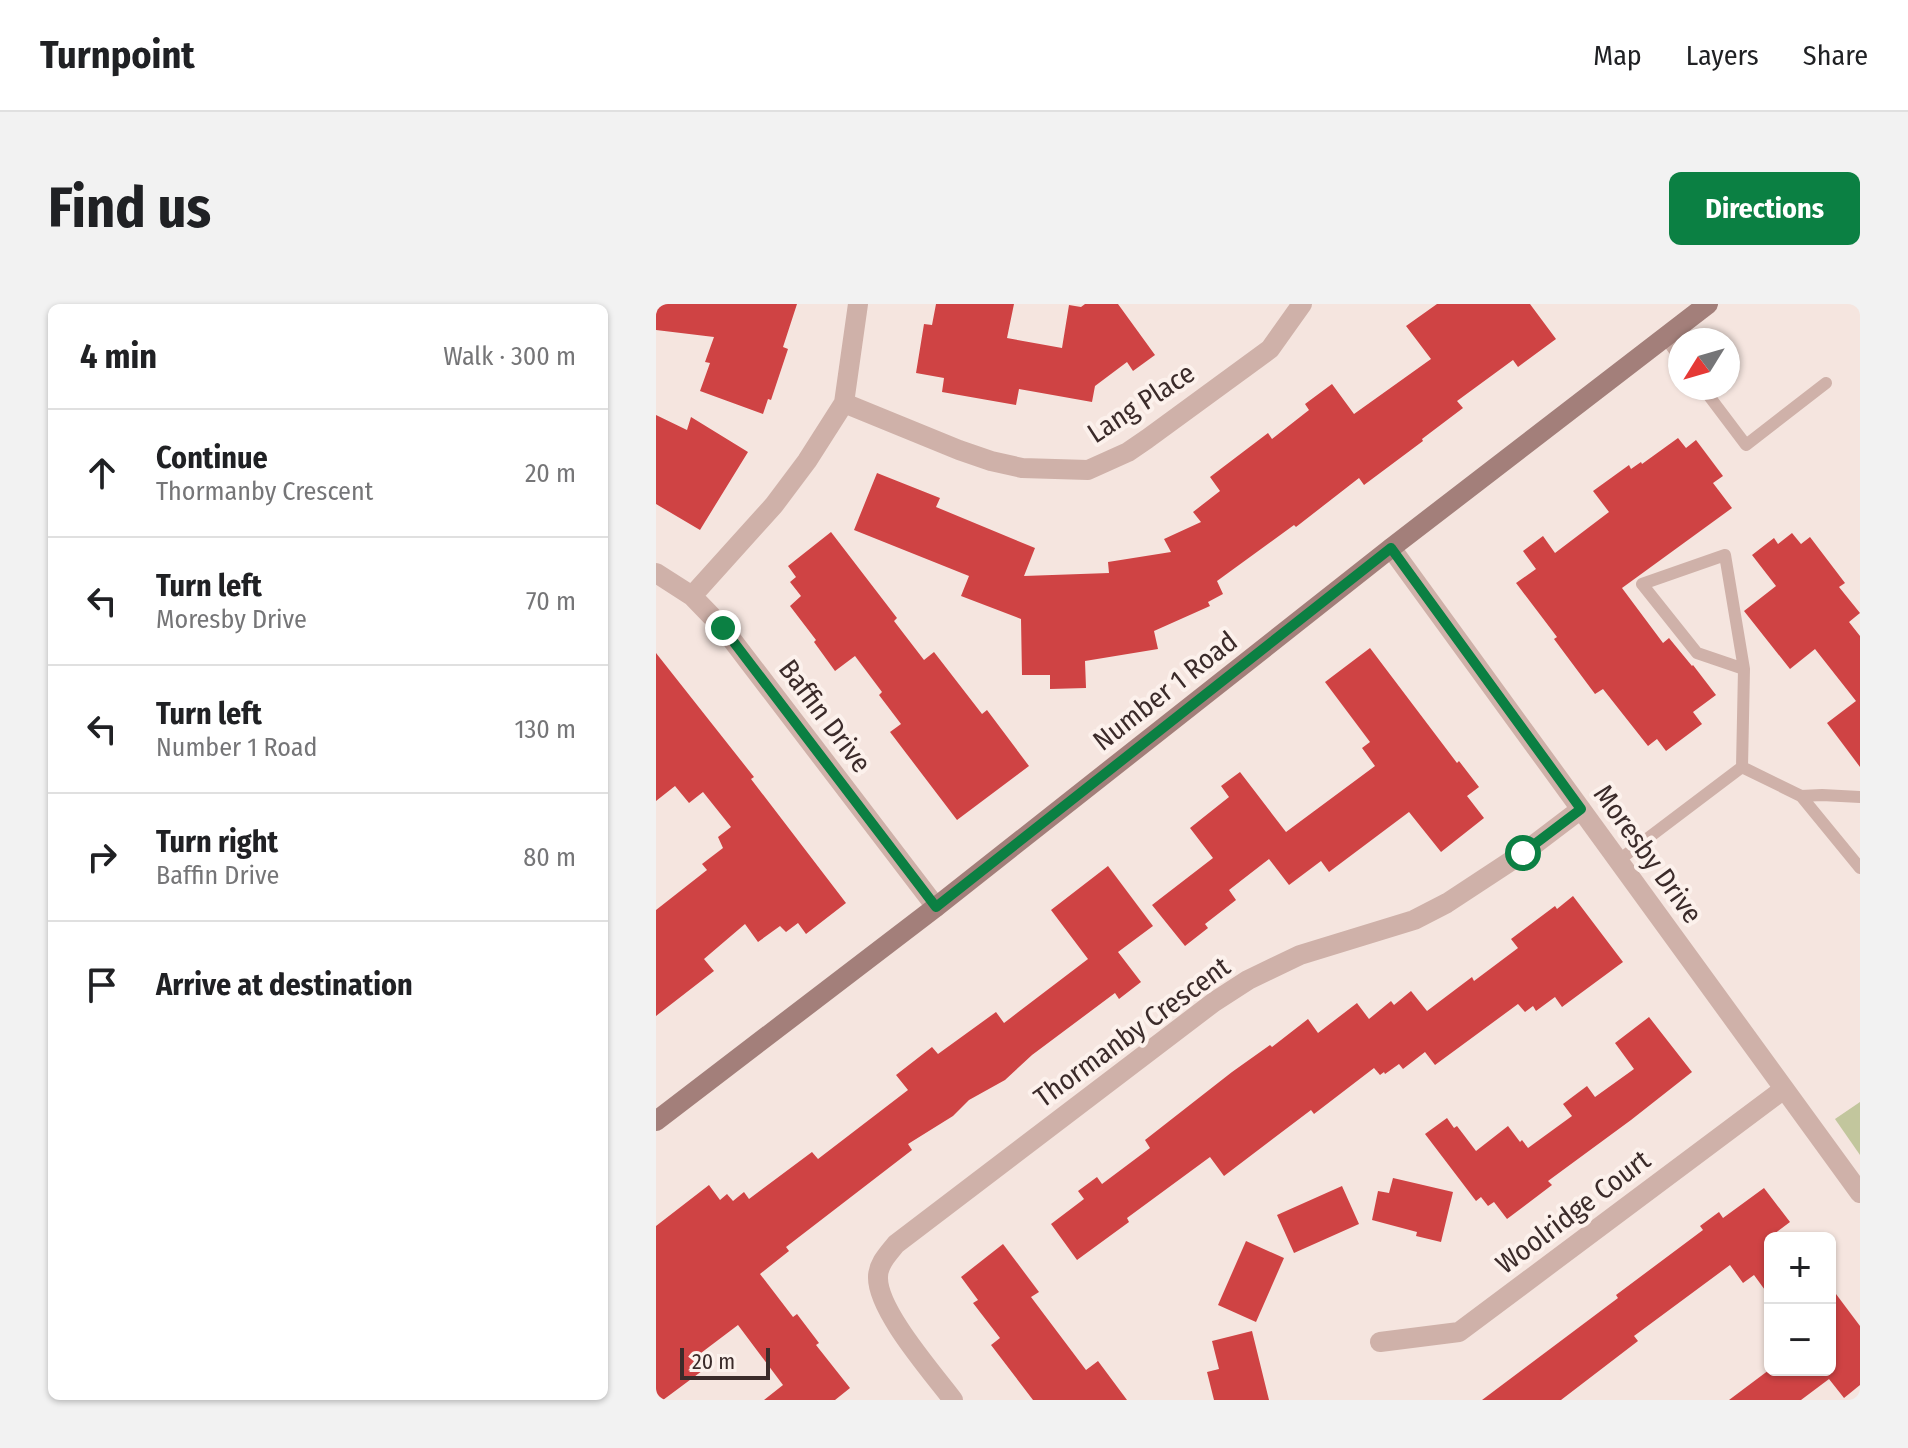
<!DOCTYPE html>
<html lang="en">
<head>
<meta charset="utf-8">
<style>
	:root { --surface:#fff; --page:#f2f2f2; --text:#202124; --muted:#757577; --line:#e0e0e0; --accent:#0b8043 }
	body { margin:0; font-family:"Fira Sans Condensed",sans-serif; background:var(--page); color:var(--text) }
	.controls { position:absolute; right:24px; bottom:24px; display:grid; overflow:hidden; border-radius:12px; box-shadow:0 2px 6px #0004 }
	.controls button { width:72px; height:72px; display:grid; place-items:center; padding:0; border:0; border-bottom:2px solid var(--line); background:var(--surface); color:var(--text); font:40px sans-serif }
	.compass { position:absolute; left:1012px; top:24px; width:72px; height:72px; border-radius:50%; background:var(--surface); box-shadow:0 2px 6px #0004; rotate:233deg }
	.scale { position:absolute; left:24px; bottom:20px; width:90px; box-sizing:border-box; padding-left:8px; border:4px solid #3b2b2a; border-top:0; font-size:22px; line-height:28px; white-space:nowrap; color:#3b2b2a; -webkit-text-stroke:6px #fcf1ec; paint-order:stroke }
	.stop { position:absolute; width:24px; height:24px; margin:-18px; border:6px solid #0b8043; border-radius:50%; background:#fff }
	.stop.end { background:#0b8043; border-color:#fff; box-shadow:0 2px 8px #0008 }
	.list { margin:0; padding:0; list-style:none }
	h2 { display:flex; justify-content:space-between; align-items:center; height:104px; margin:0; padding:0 32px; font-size:34px }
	h2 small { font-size:26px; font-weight:400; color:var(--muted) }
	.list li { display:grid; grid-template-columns:52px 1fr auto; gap:24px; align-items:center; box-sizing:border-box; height:128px; padding:0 32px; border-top:2px solid var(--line) }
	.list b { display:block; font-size:30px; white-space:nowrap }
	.list p { margin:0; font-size:26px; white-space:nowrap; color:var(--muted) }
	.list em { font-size:26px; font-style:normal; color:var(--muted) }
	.icon { flex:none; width:44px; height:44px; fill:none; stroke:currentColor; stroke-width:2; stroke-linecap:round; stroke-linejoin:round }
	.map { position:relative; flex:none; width:1204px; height:1096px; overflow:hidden; border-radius:12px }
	header { display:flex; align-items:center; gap:48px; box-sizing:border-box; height:112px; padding:0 40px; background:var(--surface); border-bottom:2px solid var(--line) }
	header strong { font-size:38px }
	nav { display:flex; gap:44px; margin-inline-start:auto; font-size:28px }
	.intro { display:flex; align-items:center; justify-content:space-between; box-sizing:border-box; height:192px; padding:0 48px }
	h1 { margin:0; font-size:56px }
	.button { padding:20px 36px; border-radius:12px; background:var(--accent); color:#fff; font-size:28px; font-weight:700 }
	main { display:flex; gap:48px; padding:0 48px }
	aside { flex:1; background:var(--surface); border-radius:12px; box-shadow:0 2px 6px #0004 }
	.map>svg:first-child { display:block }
</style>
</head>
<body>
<header>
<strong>Turnpoint</strong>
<nav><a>Map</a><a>Layers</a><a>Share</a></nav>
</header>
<div class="intro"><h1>Find us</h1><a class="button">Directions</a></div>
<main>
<aside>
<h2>4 min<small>Walk · 300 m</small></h2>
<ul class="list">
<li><svg class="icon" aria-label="ahead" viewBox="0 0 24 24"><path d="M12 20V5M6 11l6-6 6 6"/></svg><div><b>Continue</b><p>Thormanby Crescent</p></div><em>20 m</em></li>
<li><svg class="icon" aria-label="left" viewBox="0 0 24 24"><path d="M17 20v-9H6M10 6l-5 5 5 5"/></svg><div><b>Turn left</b><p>Moresby Drive</p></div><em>70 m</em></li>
<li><svg class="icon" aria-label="left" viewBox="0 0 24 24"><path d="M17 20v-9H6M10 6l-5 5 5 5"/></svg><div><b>Turn left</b><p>Number 1 Road</p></div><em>130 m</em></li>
<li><svg class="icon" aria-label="right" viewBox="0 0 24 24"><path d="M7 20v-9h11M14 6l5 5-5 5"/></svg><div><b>Turn right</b><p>Baffin Drive</p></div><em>80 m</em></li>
<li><svg class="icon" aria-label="arrive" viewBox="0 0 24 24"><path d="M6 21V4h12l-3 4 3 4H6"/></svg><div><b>Arrive at destination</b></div></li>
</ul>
</aside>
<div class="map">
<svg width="1204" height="1096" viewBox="0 0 1204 1096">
	<rect width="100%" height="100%" fill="#f5e5df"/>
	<path fill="#c2c69d" d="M 1204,798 L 1204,851 L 1179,815 Z"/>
	<path fill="#cf4344" d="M 0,0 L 141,0 L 127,43 L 132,45 L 115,96 L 112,95 L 107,110 L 44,87 L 54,59 L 49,58 L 58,33 L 0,26 Z
		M 280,0 L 358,0 L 351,34 L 406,44 L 413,1 L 425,3 L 429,0 L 462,0 L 499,51 L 477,67 L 471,58 L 439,82 L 436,98 L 363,85 L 360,101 L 286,88 L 288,74 L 260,69 L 268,20 L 276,21 Z
		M 781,0 L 874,0 L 900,35 L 862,63 L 857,56 L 801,97 L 807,104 L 766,135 L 767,137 L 708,181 L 703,174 L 640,223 L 638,221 L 561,277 L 567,290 L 552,298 L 554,302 L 498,327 L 502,345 L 429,357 L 430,384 L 394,385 L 394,371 L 366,371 L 365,315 L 305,292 L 313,272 L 198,226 L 221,169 L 284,194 L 280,203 L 379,244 L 368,272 L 453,269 L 452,258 L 515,248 L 508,235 L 545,218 L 537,208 L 564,187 L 554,173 L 612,129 L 616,135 L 653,106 L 649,100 L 676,80 L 698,110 L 775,55 L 750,22 Z
		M 0,111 L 31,126 L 35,113 L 92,148 L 44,226 L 0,200 Z
		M 1022,134 L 1030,144 L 1040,136 L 1067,172 L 1057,179 L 1076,204 L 966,284 L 1007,339 L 1013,334 L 1036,362 L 1037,361 L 1060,391 L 1037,408 L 1046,420 L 1010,447 L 1001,435 L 992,442 L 947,385 L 939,390 L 898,335 L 901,333 L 860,279 L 880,265 L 867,247 L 887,232 L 899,249 L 953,208 L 937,187 L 973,161 L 975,165 L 985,158 L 986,160 Z
		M 175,228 L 241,314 L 238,317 L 268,356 L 278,348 L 326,410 L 331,406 L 373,462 L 301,516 L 234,428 L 245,420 L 223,391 L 226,388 L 199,352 L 179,367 L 158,338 L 160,336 L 134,302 L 145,292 L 134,278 L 140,273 L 132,262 Z
		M 1136,229 L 1145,240 L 1154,233 L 1189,279 L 1183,283 L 1204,309 L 1193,318 L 1204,332 L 1204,463 L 1171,419 L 1200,397 L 1159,345 L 1134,365 L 1088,307 L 1120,282 L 1096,251 L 1118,234 L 1122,240 Z
		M 714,344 L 801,459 L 803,457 L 823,483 L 811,492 L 828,514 L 785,548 L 753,508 L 673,568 L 665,557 L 633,581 L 613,555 L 573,586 L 580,596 L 549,620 L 552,624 L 529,642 L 496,601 L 557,554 L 534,524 L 573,493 L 565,482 L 584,468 L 630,528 L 719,462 L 706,444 L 714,438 L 669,378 Z
		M 0,349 L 98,473 L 95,475 L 190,599 L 150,630 L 142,619 L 130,628 L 124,622 L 102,638 L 89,620 L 48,655 L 58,667 L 0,712 L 0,606 L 51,566 L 46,560 L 67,544 L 62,533 L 75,523 L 47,488 L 33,499 L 19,482 L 0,497 Z
		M 452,562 L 497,622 L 462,648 L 485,678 L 463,695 L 459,689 L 376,751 L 349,776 L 313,796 L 297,812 L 252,840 L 256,846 L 130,943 L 133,947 L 104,970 L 137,1013 L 141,1010 L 163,1039 L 160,1041 L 194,1084 L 179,1096 L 108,1096 L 127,1081 L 82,1021 L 37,1055 L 46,1067 L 7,1096 L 0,1096 L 0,922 L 53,881 L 64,896 L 71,890 L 77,897 L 88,888 L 93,895 L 156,848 L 162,855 L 252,786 L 240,771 L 276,743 L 282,750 L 340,708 L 348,719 L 432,655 L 395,606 Z
		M 917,592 L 967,658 L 906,703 L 899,693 L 880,707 L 877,702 L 869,708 L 862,700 L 779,761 L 769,748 L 747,765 L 743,760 L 729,770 L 728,768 L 724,771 L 718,764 L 658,810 L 655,806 L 568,872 L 554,853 L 471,914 L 473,918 L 421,956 L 395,920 L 428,895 L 422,887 L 441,873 L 446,880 L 494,844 L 489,836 L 576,768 L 614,741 L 616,743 L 652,715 L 662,729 L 701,699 L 713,715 L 735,697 L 738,701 L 755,687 L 771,707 L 816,673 L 818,677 L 862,644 L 855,635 L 899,602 L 901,605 Z
		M 993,713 L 1036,768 L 975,816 L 892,877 L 896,881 L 851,915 L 838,898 L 832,902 L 825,893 L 820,897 L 769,830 L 791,814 L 798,824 L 801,822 L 820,847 L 852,822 L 864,838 L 866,836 L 872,844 L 916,812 L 907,800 L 931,782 L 939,793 L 978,765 L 959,739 Z
		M 737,874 L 797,888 L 785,938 L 760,932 L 761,928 L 716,916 L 722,887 L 733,889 Z
		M 686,882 L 703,920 L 638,949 L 621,911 Z
		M 1108,884 L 1134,918 L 1114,933 L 1114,993 L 1098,971 L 1087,979 L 1074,961 L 978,1032 L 982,1037 L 905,1096 L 826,1096 L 962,994 L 960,991 L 1047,926 L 1044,922 L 1063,908 L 1067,914 Z
		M 590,937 L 628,954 L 600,1018 L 562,1001 Z
		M 347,940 L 383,988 L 375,993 L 430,1066 L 442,1057 L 471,1096 L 377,1096 L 335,1041 L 344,1034 L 317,999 L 322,996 L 305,973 Z
		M 1174,982 L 1204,1022 L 1204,1081 L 1188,1094 L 1173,1075 L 1145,1096 L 1073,1096 L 1113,1066 L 1174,1066 Z
		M 596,1027 L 613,1096 L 558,1096 L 551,1068 L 563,1065 L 556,1037 Z"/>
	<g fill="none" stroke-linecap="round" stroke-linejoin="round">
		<path stroke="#cfb1a9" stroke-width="12" d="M 1009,33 L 1024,54
			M 1047,84 L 1090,141 L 1170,79
			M 1086,463 L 1145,492 L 1204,564
			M 1145,492 L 1166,491 L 1204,493
			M 963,556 L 1086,463 L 1088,365 L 1069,251 L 986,280 L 1041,349 L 1088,365"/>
		<path stroke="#cfb1a9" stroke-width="20" d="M 188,99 L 303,146 L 335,157 L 366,164 L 432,166 L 472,148 L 491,135 L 614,45 L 646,0
			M 735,244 L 1204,889
			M 0,269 L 36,292 L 67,324 L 280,603
			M 36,292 L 118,201 L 151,157 L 188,99 L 202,0
			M 724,1038 L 803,1028 L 1128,785
			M 297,1096 C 276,1068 221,1006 222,973 C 222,960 232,950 240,940 L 558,698 L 592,676 L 644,651 L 758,616 L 791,599 L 867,549 L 925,505"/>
		<path stroke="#a37f7a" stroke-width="20" d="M 0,817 L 280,603 L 735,244 L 1052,0"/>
	</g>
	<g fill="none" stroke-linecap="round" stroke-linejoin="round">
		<path stroke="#0b8043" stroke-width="10" d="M 67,324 L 280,603 L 735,244 L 925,505 L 867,549"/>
	</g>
	<g text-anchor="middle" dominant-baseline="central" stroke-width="8" stroke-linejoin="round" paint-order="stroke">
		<g font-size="28" fill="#3b2b2a" stroke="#fcf1ec">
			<text transform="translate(485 99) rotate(-33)">Lang Place</text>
			<text transform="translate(509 387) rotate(-38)">Number 1 Road</text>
			<text transform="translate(169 412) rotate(53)">Baffin Drive</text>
			<text transform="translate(992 550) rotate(54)">Moresby Drive</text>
			<text transform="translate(476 728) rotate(-36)">Thormanby Crescent</text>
			<text transform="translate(917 908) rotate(-37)">Woolridge Court</text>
		</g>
	</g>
</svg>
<div class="controls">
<button>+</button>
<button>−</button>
</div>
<svg class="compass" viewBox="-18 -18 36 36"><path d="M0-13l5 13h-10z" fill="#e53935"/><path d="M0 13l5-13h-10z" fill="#757577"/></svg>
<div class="scale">20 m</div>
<div class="stop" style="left:867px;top:549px"></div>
<div class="stop end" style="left:67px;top:324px"></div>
</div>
</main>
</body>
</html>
